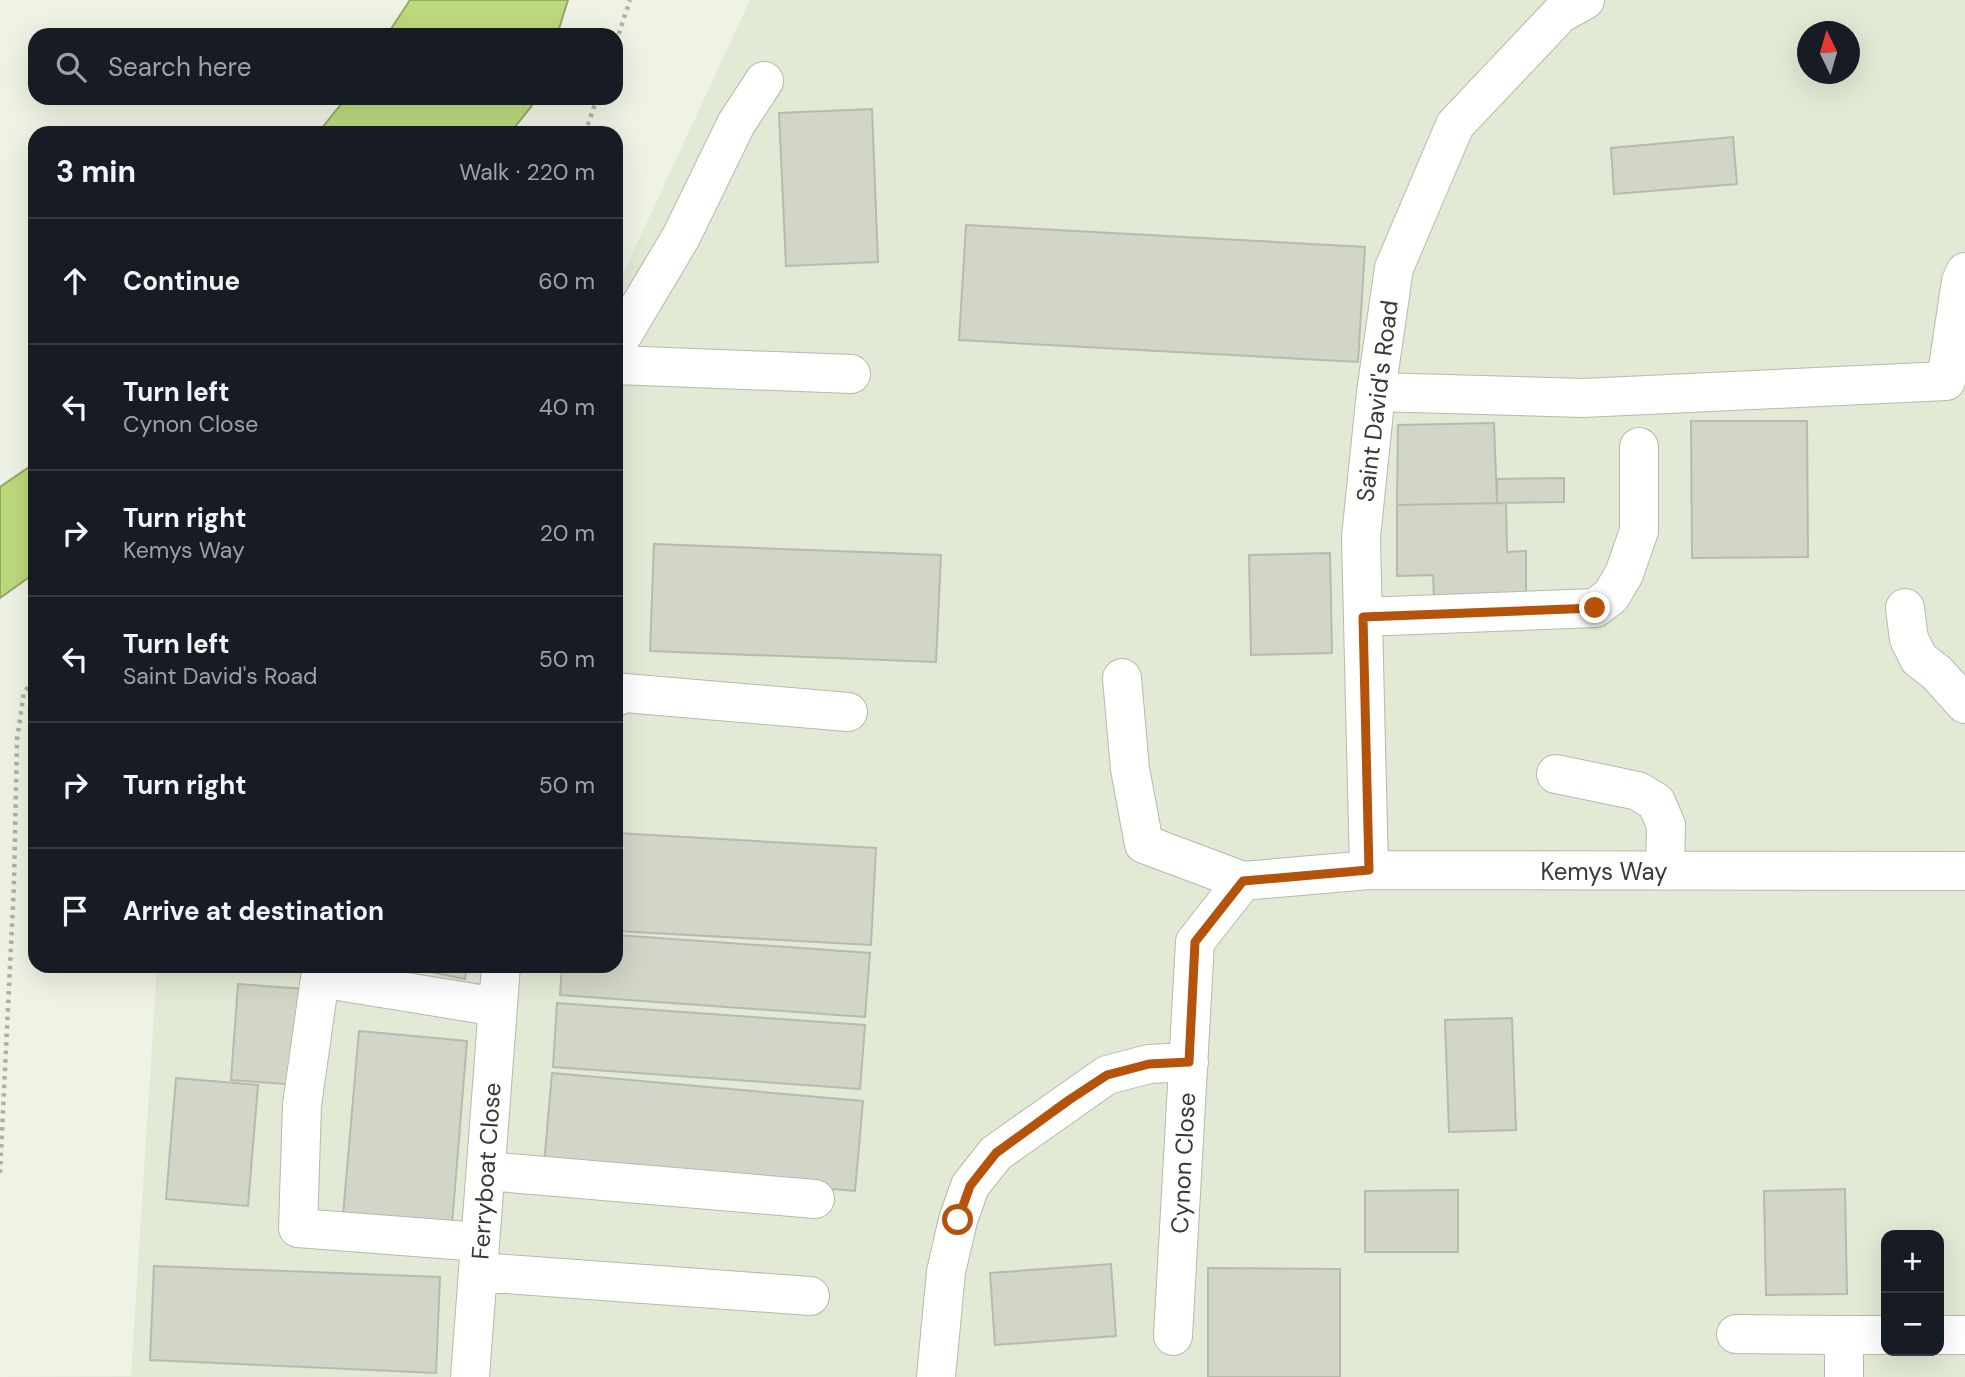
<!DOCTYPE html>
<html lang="en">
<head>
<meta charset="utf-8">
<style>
	:root { --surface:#171b24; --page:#20242c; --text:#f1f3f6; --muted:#9ea1a6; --line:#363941 }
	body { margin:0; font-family:"DM Sans",sans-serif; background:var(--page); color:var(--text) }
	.controls { position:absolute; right:21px; bottom:21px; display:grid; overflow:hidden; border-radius:14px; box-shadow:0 7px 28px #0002 }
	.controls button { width:63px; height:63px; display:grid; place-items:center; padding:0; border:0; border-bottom:2px solid var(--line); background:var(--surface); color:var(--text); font:35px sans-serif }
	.compass { position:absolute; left:1797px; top:21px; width:63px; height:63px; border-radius:50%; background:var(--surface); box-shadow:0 7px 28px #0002; rotate:355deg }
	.stop { position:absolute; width:21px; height:21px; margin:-16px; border:5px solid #b45309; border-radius:50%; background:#fff }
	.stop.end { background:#b45309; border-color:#fff; box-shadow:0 2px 7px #0008 }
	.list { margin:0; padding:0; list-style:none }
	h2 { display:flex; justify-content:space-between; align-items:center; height:91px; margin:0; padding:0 28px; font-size:30px }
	h2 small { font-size:23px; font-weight:400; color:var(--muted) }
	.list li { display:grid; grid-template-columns:46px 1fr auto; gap:21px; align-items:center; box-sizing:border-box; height:126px; padding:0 28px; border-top:2px solid var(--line) }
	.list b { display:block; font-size:26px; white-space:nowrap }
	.list p { margin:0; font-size:23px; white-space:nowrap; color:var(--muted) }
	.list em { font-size:23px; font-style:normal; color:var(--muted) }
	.icon { flex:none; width:38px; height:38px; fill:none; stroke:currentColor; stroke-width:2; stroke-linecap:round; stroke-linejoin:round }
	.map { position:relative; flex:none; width:1965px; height:1377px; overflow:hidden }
	.search { position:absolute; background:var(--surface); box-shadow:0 7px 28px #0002; left:28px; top:28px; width:595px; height:77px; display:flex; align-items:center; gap:18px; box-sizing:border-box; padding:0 24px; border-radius:21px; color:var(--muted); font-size:26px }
	.panel { position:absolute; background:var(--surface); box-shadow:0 7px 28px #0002; left:28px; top:126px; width:595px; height:847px; border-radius:21px }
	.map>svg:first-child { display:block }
</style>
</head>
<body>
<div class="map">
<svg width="1965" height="1377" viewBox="0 0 1965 1377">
	<rect width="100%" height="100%" fill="#eef3e5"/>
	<path fill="#e2e9d4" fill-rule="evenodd" d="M 750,0 L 1965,0 L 1965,1377 L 0,1377 L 131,1376 L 157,966 L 616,966 L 616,289 ZM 1808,32 L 1850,32 L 1850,74 L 1808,74 ZM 1886,1235 L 1939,1235 L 1939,1351 L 1886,1351 Z"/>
	<path fill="#bdd97c" stroke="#95a966" stroke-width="2" d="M 410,0 L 568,0 L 557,35 L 387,35 Z
		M 346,98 L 538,98 L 510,133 L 318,133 Z
		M 35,463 L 35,573 L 0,598 L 0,487 Z"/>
	<path fill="#d1d6c8" stroke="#b7bbae" stroke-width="2" d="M 872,109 L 878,262 L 786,266 L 779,113 Z
		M 1733,137 L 1737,184 L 1614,194 L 1611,148 Z
		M 966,225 L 1365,247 L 1358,362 L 959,340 Z
		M 1691,421 L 1807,421 L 1808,557 L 1692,558 Z
		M 1494,423 L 1497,503 L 1397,505 L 1398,425 Z
		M 1564,478 L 1564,502 L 1497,503 L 1497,479 Z
		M 1506,503 L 1507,552 L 1526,551 L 1526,596 L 1434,597 L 1433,575 L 1397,576 L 1397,505 Z
		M 654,544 L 941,555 L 936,662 L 650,651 Z
		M 1330,553 L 1332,653 L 1251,655 L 1249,555 Z
		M 616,833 L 876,848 L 871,945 L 616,931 Z
		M 616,935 L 870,953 L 865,1017 L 560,995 L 562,966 L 616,966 Z
		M 401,966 L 467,966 L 465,979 Z
		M 238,984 L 305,989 L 299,1085 L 231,1080 Z
		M 557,1003 L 865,1025 L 860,1089 L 553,1067 Z
		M 1512,1018 L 1516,1130 L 1449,1132 L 1445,1020 Z
		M 359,1031 L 467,1041 L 452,1224 L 343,1215 Z
		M 552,1073 L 863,1101 L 855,1191 L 544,1164 Z
		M 176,1078 L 258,1085 L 248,1206 L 166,1199 Z
		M 1845,1189 L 1847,1294 L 1766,1295 L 1764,1191 Z
		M 1458,1190 L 1458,1252 L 1365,1252 L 1365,1191 Z
		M 1111,1264 L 1116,1336 L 995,1345 L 990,1273 Z
		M 154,1266 L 440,1277 L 436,1373 L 150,1360 Z
		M 1208,1268 L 1340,1269 L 1340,1377 L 1208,1377 Z"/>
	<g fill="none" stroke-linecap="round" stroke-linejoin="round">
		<defs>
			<path id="minor" d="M 616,346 L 681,237 L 736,124 L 764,81
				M 616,365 L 851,374
				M 1376,392 L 1583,398 L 1946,381 L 1961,281 L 1965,272
				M 1905,608 L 1909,639 L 1919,659 L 1937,673 L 1965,704
				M 1363,617 L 1595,608 L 1611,596 L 1624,574 L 1639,531 L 1639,447
				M 1122,678 L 1130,769 L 1144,844 L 1243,881 L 1369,870 L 1965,871
				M 616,697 L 625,693 L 848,712
				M 1556,774 L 1638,791 L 1656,802 L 1666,825 L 1665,871
				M 1369,870 L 1361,537 L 1376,392 L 1394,268 L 1455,125 L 1560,14 L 1585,0
				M 486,1171 L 815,1199
				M 480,1242 L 298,1228 L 302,1105 L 320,978 L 498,1007
				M 478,1272 L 810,1296
				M 1736,1334 L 1844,1335
				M 1939,1335 L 1965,1335
				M 1173,1336 L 1195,942 L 1243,881
				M 470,1377 L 501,966
				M 936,1377 L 946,1272 L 958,1220 L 970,1186 L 996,1153 L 1107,1075 L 1149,1064 L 1189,1062
				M 1844,1377 L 1844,1335 L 1886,1335"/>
		</defs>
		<use href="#minor" stroke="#b5baac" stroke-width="40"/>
		<path stroke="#acb0a5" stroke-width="4.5" stroke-dasharray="3.5 5" stroke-linecap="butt" d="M 616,42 L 630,0
			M 585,133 L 597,98
			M 0,1173 L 14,884 L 17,739 L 24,692 L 35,679"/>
		<use href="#minor" stroke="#fff" stroke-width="38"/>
	</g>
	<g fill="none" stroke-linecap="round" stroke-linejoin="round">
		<path stroke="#b45309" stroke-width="9" d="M 958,1220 L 970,1186 L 996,1153 L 1069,1100 L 1107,1075 L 1149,1064 L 1189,1062 L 1195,942 L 1243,881 L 1369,870 L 1363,617 L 1595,608"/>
	</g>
	<g text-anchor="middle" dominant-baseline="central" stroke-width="5" stroke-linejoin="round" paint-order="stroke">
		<g font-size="24" fill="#373933" stroke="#fff">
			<text transform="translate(1377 401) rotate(-83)">Saint David's Road</text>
			<text x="1604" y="871">Kemys Way</text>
			<text transform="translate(1183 1163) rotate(-87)">Cynon Close</text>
			<text transform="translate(486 1171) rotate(-86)">Ferryboat Close</text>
		</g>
	</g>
</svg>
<div class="controls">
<button>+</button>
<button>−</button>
</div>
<svg class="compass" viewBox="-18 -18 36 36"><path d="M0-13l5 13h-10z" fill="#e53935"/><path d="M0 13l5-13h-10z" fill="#9ea1a6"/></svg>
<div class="stop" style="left:958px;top:1220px"></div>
<div class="stop end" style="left:1595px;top:608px"></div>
<div class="search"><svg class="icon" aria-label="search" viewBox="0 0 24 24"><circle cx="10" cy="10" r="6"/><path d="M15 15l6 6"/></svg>Search here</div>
<section class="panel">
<h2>3 min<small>Walk · 220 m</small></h2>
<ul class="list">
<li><svg class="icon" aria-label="ahead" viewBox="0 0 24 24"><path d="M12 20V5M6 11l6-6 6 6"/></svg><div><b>Continue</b></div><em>60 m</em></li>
<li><svg class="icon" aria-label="left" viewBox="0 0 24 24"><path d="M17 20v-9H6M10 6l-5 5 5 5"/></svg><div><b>Turn left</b><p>Cynon Close</p></div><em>40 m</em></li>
<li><svg class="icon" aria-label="right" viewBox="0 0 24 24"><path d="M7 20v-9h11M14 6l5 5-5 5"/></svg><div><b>Turn right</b><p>Kemys Way</p></div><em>20 m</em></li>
<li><svg class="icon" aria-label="left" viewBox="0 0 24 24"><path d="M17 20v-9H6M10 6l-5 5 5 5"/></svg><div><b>Turn left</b><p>Saint David's Road</p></div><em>50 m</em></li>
<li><svg class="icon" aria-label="right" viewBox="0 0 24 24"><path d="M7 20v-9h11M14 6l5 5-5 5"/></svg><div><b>Turn right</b></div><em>50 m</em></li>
<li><svg class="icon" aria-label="arrive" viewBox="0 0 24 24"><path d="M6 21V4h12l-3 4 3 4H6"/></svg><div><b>Arrive at destination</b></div></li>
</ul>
</section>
</div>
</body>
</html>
